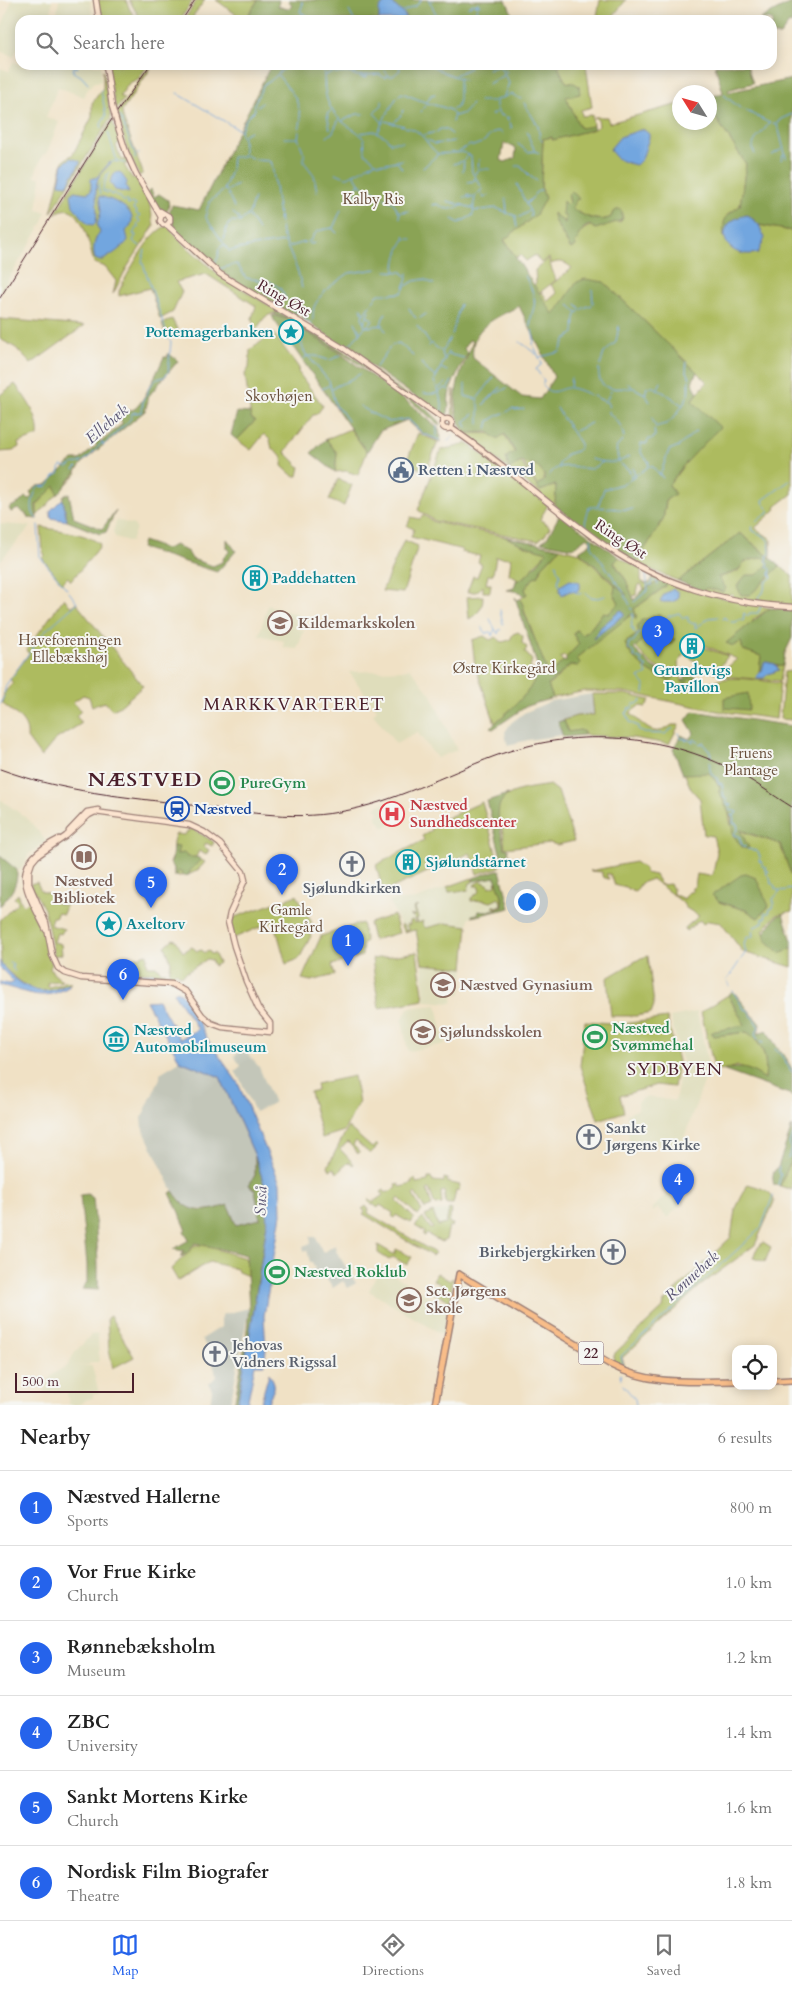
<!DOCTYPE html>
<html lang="en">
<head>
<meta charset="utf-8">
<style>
	:root { --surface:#fff; --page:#f2f2f2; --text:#222; --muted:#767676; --line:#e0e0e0; --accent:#2563eb }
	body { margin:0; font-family:Cardo,serif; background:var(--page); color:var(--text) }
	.controls { position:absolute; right:15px; bottom:15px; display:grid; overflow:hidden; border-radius:10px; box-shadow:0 2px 12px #0003 }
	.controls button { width:45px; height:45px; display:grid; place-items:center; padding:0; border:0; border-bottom:1px solid var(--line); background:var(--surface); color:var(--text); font:25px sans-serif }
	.compass { position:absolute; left:672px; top:85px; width:45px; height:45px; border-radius:50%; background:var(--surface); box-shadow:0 2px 12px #0003; rotate:307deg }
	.scale { position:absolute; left:15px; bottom:12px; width:119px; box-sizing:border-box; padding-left:5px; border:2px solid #4a1f2b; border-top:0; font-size:14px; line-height:18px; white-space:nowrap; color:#4a1f2b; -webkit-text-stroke:4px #f6f6f2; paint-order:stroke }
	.you { position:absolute; left:526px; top:901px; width:18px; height:18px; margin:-12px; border:4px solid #fff; border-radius:50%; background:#1a73e8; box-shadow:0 0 0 8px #1a73e833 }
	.badge { display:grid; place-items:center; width:32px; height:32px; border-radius:50%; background:var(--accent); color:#fff; font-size:16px; font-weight:700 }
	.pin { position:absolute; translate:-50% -41px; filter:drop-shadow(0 1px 2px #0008) }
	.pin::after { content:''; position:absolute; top:26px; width:18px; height:15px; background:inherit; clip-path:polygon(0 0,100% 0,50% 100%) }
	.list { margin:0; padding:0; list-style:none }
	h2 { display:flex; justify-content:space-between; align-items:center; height:65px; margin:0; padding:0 20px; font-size:21px }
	h2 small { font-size:16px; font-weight:400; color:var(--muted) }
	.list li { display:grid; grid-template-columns:32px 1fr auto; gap:15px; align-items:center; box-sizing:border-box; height:75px; padding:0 20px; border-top:1px solid var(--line) }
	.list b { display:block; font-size:19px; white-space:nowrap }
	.list p { margin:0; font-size:16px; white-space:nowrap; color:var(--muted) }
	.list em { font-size:16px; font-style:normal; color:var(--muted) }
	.icon { flex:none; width:28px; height:28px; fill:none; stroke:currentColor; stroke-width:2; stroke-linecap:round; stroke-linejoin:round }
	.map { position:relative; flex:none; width:792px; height:1405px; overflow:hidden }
	.search { position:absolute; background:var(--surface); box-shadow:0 2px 12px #0003; left:15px; right:15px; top:15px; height:55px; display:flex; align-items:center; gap:12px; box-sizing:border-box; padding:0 18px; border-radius:15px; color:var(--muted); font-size:19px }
	.sheet { height:515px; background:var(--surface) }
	nav { display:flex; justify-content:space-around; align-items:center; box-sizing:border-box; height:70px; border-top:1px solid var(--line); background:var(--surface); font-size:14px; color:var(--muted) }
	nav a { display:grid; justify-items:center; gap:2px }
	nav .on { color:var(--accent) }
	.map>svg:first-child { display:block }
</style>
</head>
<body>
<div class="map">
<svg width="792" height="1405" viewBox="0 0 792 1405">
	<rect width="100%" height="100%" fill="#f6f6f2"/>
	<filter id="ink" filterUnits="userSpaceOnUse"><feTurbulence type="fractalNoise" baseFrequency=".02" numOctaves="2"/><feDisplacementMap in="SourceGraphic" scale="10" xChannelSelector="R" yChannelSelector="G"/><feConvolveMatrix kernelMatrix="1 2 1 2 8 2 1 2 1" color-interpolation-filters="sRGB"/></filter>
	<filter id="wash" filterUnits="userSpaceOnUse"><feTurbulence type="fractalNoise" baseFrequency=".0096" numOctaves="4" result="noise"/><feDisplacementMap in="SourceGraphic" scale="20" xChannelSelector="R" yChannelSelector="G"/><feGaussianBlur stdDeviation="1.12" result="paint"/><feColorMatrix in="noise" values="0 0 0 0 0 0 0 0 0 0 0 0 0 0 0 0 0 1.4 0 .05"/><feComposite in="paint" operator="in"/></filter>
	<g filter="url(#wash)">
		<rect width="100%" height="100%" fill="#f0e1c5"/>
		<path fill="#dfddbb" d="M 12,0 L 52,0 L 51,20 L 20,20 L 20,50 L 17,49 L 14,57 L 0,51 L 0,31 Z
			M 59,0 L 90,0 L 93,20 L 56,20 Z
			M 13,62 L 29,68 L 31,65 L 101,65 L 101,82 L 94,82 L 87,90 L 84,97 L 58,87 L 46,117 L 59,122 L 46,155 L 43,154 L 34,176 L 41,178 L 37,210 L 46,212 L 43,222 L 0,293 L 0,68 L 9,71 Z
			M 117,520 L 134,525 L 136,528 L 131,542 L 115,537 L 113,531 Z
			M 0,524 L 31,526 L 0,561 Z
			M 268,605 L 300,616 L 296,628 L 304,631 L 297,649 L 285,648 L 283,646 L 284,641 L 259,635 Z
			M 410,668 L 431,695 L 457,750 L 437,758 L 417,732 L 396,744 L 373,714 L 377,710 L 349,672 L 403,670 Z
			M 398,797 L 408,811 L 384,828 L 376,817 L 379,812 L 375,807 Z
			M 0,799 L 29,820 L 46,841 L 28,855 L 21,870 L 17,870 L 0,856 Z
			M 497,870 L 508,909 L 469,918 L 468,926 L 445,923 L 417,931 L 404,932 L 389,901 L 416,899 L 460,882 Z
			M 422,964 L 464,968 L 461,994 L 453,993 L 452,1003 L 425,1001 Z
			M 437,1005 L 445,1044 L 408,1051 L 402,1020 L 408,1008 Z
			M 697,1012 L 709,1068 L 680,1149 L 652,1143 L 629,1143 L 627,1114 L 637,1110 L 638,1102 L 643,1098 L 651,1097 L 675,1101 L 682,1060 L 670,1017 Z
			M 669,1192 L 681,1205 L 667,1218 L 658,1208 L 653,1212 L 651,1210 Z
			M 449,1209 L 446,1224 L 438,1226 L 433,1212 Z
			M 379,1266 L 448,1308 L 443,1335 L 369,1291 L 377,1274 Z
			M 98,1334 L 99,1362 L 92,1362 L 88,1365 L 71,1365 L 92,1366 L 99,1393 L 93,1393 L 93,1398 L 85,1400 L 84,1402 L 78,1405 L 69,1405 L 67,1392 L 43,1393 L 48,1380 L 53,1374 L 68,1365 L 75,1352 L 91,1335 Z"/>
		<path fill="#c3c6b9" d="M 592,694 L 594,715 L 576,716 L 558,722 L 562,735 L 528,740 L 508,745 L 507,743 L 505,732 L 511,723 L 524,713 L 551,701 Z
			M 242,1050 L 248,1054 L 259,1067 L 274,1103 L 255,1112 L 241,1081 L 235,1071 L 241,1066 L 234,1056 Z
			M 180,1061 L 220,1077 L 255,1156 L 255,1190 L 260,1219 L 236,1226 L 228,1205 L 212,1210 L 191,1209 L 185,1205 L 173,1191 L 143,1129 L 142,1117 L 160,1078 L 160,1073 Z
			M 310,1237 L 316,1237 L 323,1253 L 335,1245 L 337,1249 L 336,1251 L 356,1283 L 348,1288 L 343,1281 L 333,1288 L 321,1272 L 314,1276 L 310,1271 L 315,1269 L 312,1262 L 310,1262 L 307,1250 L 304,1251 L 303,1246 L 311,1243 Z
			M 249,1308 L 230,1405 L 210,1405 L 212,1390 L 209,1383 L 217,1377 L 213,1364 L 215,1362 L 202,1339 L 221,1327 L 221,1315 Z"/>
		<path fill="#adbb5e" stroke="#7c6d44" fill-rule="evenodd" d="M 97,0 L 126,0 L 130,10 L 138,20 L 100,20 Z
			M 129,0 L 193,0 L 180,20 L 141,20 Z
			M 197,0 L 205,0 L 193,16 L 197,20 L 184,20 Z
			M 216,0 L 258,0 L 244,20 L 239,20 L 236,17 L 237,15 Z
			M 600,0 L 626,0 L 610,20 L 597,16 Z
			M 107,65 L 148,65 L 138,79 L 129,83 L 120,96 L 124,99 L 116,110 Z
			M 151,65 L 153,65 L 122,111 L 123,118 L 143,173 L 139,176 L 126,147 L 117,113 Z
			M 562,65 L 586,65 L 592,107 L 581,110 L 582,116 L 592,115 L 593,126 L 580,129 L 566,97 L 566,83 L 558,67 Z
			M 103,70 L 111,118 L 51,213 L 63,161 L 73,154 L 92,117 L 92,103 L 103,88 Z
			M 679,104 L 680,122 L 710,122 L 710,109 L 746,164 L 740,206 L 727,215 L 725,235 C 727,221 736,219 748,215 L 759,225 L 792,231 L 792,494 L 775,507 L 776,509 L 755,528 L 771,539 L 771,558 L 740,533 L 678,581 L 636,563 L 637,560 L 663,520 L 669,485 L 683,466 L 692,401 L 707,382 L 604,282 L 554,316 L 539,294 L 542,292 L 548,301 L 557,293 L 551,285 L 572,268 C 565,262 560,260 551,264 L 549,258 L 541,263 L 535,255 L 526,261 L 520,255 L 516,258 L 504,239 L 536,215 L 543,191 L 541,187 L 543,139 L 552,137 L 552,140 L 594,129 L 599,126 L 598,120 L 594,117 L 607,117 L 609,123 ZM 568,195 L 575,204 L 571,209 C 583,215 598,224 611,217 L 613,212 L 623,217 L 622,220 L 620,222 C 595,224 581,222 572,248 L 570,248 L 554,220 L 553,214 L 565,223 L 567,205 L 570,202 Z
			M 112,120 L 120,142 L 116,146 L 122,160 L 126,159 L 128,163 L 124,165 L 132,178 L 137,178 L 149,201 L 154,226 L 128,266 L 113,294 L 116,281 L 105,267 L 94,263 C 89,247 82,194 55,214 Z
			M 167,226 L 187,247 L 219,275 L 278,311 L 265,317 L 255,331 L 252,318 L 256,306 L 206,274 L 176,282 L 182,292 L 173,312 L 160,319 L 150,288 L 119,296 L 119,291 C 127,275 149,231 167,226 Z
			M 548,259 L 556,280 L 539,293 L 534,285 L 536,283 L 535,270 Z
			M 0,319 L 84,326 L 31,364 L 16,348 L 0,339 Z
			M 172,319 L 178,331 L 167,338 L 162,324 Z
			M 273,333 L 299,368 L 298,372 L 323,406 L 317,414 L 313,415 L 285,452 L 300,467 L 298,476 L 293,476 L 282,466 C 283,456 282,454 272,449 L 270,440 L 264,434 L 251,450 L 237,440 L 255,421 L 251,418 L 245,374 L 249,368 L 250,350 Z
			M 15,384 C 26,398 40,417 38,436 L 18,443 L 19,447 L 13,451 L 0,452 L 0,395 Z
			M 454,389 L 454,405 L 457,427 L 467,433 L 504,434 L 515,453 L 509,469 L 521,462 L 540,491 L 556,485 L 555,506 L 464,434 L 454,425 L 452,418 Z
			M 350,429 L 367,452 L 358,475 L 346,471 L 335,472 L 337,453 L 326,439 Z
			M 418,433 L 438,442 L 426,471 L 406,463 Z
			M 466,442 L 548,505 L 540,519 L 550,527 L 545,535 L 538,541 L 435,521 L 418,510 L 441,450 C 450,447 459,448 466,442 Z
			M 523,462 L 536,465 L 544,474 L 544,481 L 537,485 Z
			M 74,470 L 77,473 L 37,516 L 37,505 L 68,471 Z
			M 338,479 L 352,485 L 344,506 L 329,500 Z
			M 423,515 L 434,522 L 503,536 L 526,546 L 548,552 L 535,564 L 529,575 L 516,581 L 517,578 L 509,574 L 511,558 L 496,557 L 493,574 L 488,575 L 486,584 L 491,584 L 490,592 L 483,592 L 483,586 L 476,592 L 467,592 L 473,576 L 477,577 L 482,564 L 478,562 L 480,556 L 461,552 L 463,550 L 411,537 L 414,529 L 407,526 L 411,517 L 420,519 Z
			M 41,527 C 59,531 85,532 100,544 L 98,549 L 71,581 L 68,577 L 62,583 L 42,558 L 45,555 L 43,552 Z
			M 404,540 L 418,546 L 403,593 L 382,591 Z
			M 560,548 L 580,553 L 615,585 L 614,594 L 619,603 L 608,614 L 603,612 L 592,627 L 583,635 L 576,630 L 573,634 L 579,644 L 566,658 L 565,656 L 560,658 L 563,661 L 548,676 L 520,599 L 527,594 L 525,589 L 535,576 L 541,572 L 542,567 Z
			M 619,557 L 641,569 L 641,581 L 646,584 L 651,582 L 653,575 L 704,594 L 770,608 L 754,619 L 741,641 L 743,650 L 761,656 L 759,673 L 757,675 L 766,676 L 770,672 L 775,672 L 778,666 L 775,664 L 783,666 L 780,681 L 722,676 L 721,673 L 737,659 L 704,645 L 703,647 L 728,656 L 715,673 L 684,654 L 678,664 L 680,668 C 658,676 649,661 635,647 L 654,628 L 659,614 L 648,619 L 639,633 L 625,643 C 632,662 652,675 670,681 L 680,672 L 683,673 L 681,679 L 683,680 L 682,682 L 690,678 L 694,680 L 696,677 L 701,680 L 698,685 L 701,687 L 705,683 L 708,684 C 725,673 760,681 780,683 L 776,719 L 717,711 L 624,692 L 585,691 L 553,698 L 548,686 L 596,641 L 632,614 L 637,618 L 634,609 L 666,586 L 661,581 L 644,589 L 641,584 L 639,585 L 636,595 L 632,597 L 626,580 L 614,562 Z
			M 764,557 L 770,563 L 757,575 L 750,595 L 780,566 L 792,576 L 792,605 L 732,598 L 733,595 L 730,594 L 729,597 L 703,591 L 718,577 C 721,577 735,573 738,571 C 741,568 742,563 746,561 Z
			M 483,596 C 483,608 479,613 469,619 L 467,597 Z
			M 64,598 L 71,607 L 76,603 L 143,686 L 119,707 L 112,710 L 105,702 L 92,706 L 89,697 L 83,695 L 73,702 L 81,711 L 76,716 L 82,723 L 55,740 L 41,757 L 27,738 C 29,721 14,714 2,703 L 4,693 L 13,683 L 10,679 L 29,654 L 26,650 Z
			M 518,632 L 523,636 L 522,643 L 527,647 L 525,652 L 532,660 L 530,668 L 537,672 C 533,694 510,709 495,723 L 475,666 L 472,640 L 484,636 L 490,640 L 496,637 L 502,642 L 510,640 L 513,634 Z
			M 792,671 L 792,720 L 780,719 L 784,672 Z
			M 592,694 L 625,694 L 650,700 L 646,707 L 639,706 L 631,712 L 631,714 C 647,727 653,739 672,725 L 679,725 L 669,744 L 633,738 L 584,735 L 583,732 L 568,733 L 564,720 L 576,716 L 594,715 Z
			M 674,749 L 700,758 L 720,787 L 719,792 L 728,809 L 731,826 L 746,833 L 780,844 L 792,877 L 792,911 L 776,915 L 763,931 L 780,952 L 792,948 L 792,967 L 743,952 L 721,923 L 708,921 L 703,924 L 700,920 L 686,931 L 685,928 L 699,916 L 686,908 L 682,902 L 652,879 L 641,883 L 636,891 L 634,892 L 623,886 L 621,887 L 615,885 L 610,874 L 606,874 L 609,879 L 605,878 L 602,876 L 602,872 L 590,871 L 635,862 L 645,869 L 645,873 L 655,875 L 661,885 L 670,884 L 673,889 L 673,894 L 684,899 L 687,893 L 693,891 L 691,889 L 695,886 L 697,874 L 709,876 L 713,874 L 717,852 L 713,836 L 704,835 L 700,799 L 691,789 ZM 719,902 L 769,906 L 758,918 L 746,910 Z
			M 550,785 L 558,791 L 574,841 L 557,845 L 550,843 L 505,848 C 504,842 504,835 502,829 C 501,825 498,822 498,818 C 493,789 530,789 550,785 Z
			M 482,802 L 500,867 L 477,874 L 470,853 L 383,892 L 376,865 L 424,840 L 422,836 L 431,831 L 433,824 Z
			M 191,828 L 214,842 L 212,846 L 206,843 L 204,847 L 209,850 L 206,855 L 199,851 L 196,857 L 205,862 C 196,874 188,876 174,876 L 174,868 L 170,863 C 175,854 170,842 176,834 L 185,835 L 187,831 L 190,831 Z
			M 472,878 L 473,882 L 470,883 L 468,890 L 449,892 L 447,887 Z
			M 481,881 L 489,885 L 490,887 L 496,885 L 495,882 L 499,883 L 502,896 L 502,906 L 496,908 L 493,907 L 495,905 L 496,907 L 502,905 L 499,898 L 491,902 L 483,900 L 471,901 L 471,898 L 480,891 L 478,886 L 474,886 L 475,884 Z
			M 37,882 L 41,891 L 58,897 L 56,903 L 66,906 L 63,914 L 57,913 L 56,917 L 52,917 L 50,925 L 64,929 L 61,934 L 57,933 L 54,942 L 61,944 L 62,954 L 54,956 L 44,909 L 30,884 Z
			M 18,894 L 19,899 L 24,905 L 29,901 L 41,923 L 52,965 L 50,967 L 53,973 L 62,981 L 48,982 L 48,987 L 61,984 L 65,981 L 71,983 L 70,984 C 61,985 53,991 44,991 C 30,993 11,974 1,965 L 0,920 L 18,902 L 14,898 Z
			M 297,895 L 312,923 L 306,926 L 311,936 L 299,959 L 286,964 L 274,921 L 234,938 L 230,921 L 232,918 Z
			M 418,906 L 415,908 L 418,918 L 416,919 L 418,923 L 423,921 L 422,924 L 426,928 L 445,923 L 468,926 L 464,968 L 422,964 L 416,930 L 404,932 L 400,925 L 403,925 L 406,931 L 408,929 L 406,924 L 410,925 L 410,921 L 413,920 L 414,923 L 417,922 L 413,916 L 410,916 L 415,915 L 413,908 Z
			M 394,915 L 399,933 L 373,940 L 369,923 Z
			M 362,923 L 366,941 L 363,944 L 362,956 L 332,965 L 335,975 L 311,981 L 302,979 L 321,936 Z
			M 173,939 L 176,940 L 183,952 L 192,947 L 197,951 L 202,950 L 204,953 L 209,951 L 211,954 L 214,953 L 219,963 L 214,966 L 211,960 L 207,959 L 181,976 L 176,972 L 172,977 L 175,980 L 171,980 L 169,974 L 171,962 L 165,946 Z
			M 417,952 L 424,1000 L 379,1008 L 372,959 Z
			M 147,954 L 148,959 L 146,960 L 148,966 L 156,966 L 162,972 L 166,972 L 165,976 C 153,968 137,977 127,968 L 124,961 Z
			M 648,956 L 654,1005 L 651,1013 L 636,1016 L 611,1016 L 607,978 L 641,958 Z
			M 728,995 L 745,1025 L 724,1035 L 746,1032 C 765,1046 767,1058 765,1080 L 738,1066 L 722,1070 L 714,1068 L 701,1012 Z
			M 667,1018 L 678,1061 L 674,1087 L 656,1085 L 620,1096 L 624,1112 L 598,1120 L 580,1066 L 585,1021 L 623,1024 Z
			M 354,1076 L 359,1102 L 344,1131 L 322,1138 L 310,1092 L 317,1090 L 316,1084 Z
			M 348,1127 L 372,1148 L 376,1144 L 378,1146 L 370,1154 L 356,1141 L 353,1145 L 360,1152 L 358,1154 L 348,1142 L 340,1149 L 354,1164 L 353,1165 L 349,1162 L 337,1173 L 334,1168 L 330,1170 L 328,1166 Z
			M 792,1158 L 792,1190 L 780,1186 Z
			M 428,1178 L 431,1178 L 432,1181 L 444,1182 L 444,1178 L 448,1179 L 447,1182 L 460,1185 L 459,1191 L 456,1191 L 453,1204 L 446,1204 L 444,1191 L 441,1192 L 442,1204 L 435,1205 L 429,1189 L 427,1190 L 432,1206 L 425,1209 L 415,1193 L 413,1195 L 422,1211 L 417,1215 L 399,1198 L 397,1201 L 414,1218 L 410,1223 L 396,1215 L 394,1218 L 392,1216 L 393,1213 L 380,1205 L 378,1208 L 368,1201 L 370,1199 L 373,1202 L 383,1195 L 381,1192 L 384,1190 L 386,1193 L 397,1188 L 396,1185 L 399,1184 L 400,1187 L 412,1184 L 412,1180 L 415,1179 L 416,1183 L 428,1181 Z
			M 748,1184 C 757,1187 774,1190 774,1202 L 755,1245 L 700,1286 L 622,1358 L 626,1370 L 612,1363 L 615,1353 L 663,1308 L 664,1302 L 731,1237 L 735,1210 Z
			M 366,1206 L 369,1210 L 368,1213 L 435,1253 L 432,1256 L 365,1215 L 363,1214 L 365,1211 L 362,1209 Z
			M 449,1209 L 452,1210 L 449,1223 L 453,1224 L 452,1227 L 449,1226 L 446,1240 L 441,1242 L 427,1234 L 425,1236 L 423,1235 L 425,1232 L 415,1226 L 423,1218 L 431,1229 L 433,1228 L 425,1216 L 433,1212 L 438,1226 L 446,1224 Z
			M 763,1242 L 771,1247 L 765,1262 L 753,1258 L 756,1250 Z
			M 195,1245 L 203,1245 L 245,1258 L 248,1276 L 238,1272 L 237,1269 L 209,1262 L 178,1281 L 171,1269 C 179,1260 189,1254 195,1245 Z
			M 378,1245 L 393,1254 L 395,1254 L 396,1249 L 412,1257 L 407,1265 L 393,1257 L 389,1260 L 378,1253 Z
			M 437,1273 L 450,1281 L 452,1278 L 453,1279 L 450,1301 L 432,1292 L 435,1286 L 448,1294 L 450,1290 L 433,1280 Z
			M 110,1316 L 134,1357 L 113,1368 L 109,1350 L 107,1318 Z"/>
		<path fill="#8aa355" stroke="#6a6140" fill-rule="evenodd" d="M 258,0 L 279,0 L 278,6 L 286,9 L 290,8 L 292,5 L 288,0 L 506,0 L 515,20 L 405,20 L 405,15 L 380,9 L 379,20 L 245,20 Z
			M 792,2 L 792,24 L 789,23 L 780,35 L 772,35 L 772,20 L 760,19 Z
			M 271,65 L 562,65 L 558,67 L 566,82 L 574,83 L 579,86 L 580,94 L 566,97 L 580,128 L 593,126 L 594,129 L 553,140 L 552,137 L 543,139 L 541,187 L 545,198 L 536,215 L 504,240 L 554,315 L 577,282 L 585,279 L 604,282 L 697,372 L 692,382 L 698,393 L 692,401 L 720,427 L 683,466 L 669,485 L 675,494 L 666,500 L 663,520 L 636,563 L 605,544 L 555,506 L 556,485 L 540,491 L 537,485 L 544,481 L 544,474 L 536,465 L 521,462 L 509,469 L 506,457 L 515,452 L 505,434 L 497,439 L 488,432 L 467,433 C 459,427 459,423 457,413 C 452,384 464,367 473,341 L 469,340 L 464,349 L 468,353 C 462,365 451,383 449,396 C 448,403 450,408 447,415 L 443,416 L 302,318 L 303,314 L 300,313 L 296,317 L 281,308 L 282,304 C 256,304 193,252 177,230 C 172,225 173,219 169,213 L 172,205 L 199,210 ZM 504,143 L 516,148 L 515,158 L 505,162 L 501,160 ZM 519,306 L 554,377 L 540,399 L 522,397 L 473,358 C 469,327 496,318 519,306 Z
			M 715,65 L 747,65 L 753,83 L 728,90 L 729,92 L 792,79 L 792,231 L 759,225 L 748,215 C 734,220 727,222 724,238 C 722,219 725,216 740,206 L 746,164 L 710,109 L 710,97 L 723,93 Z
			M 151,189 L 154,197 L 159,194 L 168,200 L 169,206 L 166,213 C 157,209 153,201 148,192 Z
			M 572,191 L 579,199 L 576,200 L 572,209 C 583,215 598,224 611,217 L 613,212 L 619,209 L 622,211 L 622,220 L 596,229 L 589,225 L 584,228 L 578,236 L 579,240 L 575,242 L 576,246 L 571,249 L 554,220 L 553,213 L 565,223 L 565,216 L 562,215 L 563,201 L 567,205 L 570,202 L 568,195 Z
			M 278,311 L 363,363 L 430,412 L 440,422 L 440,426 C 404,393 362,365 321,340 C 306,331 292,320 274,314 Z
			M 272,315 L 286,319 L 338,352 L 404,399 L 438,428 L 441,437 L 440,442 L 420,432 L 407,420 L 380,431 L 367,452 L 274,320 Z
			M 168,353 L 178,361 L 147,398 L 148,401 L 145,411 L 84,461 L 58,495 L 55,486 L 36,505 L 37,519 L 28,518 L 27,515 L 18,509 L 11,512 L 9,508 L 19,503 L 25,497 L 30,499 L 32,496 L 30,492 L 38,486 L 46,485 L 73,460 L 80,460 L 97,445 L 90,439 L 88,433 L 101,442 L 122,424 L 121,420 L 114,419 L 119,411 C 124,411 130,411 134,409 C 143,405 159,367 164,357 L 168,357 Z
			M 237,412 L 250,413 L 251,418 L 255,421 L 237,440 L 231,435 Z
			M 326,439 L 337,453 L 335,472 L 311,453 Z
			M 66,494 L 69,494 L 74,518 L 102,529 L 116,510 L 106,532 L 100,534 L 67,521 L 63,500 L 63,496 Z
			M 560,514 L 619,557 L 614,563 L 626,580 L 634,600 L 644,589 L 661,581 L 667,585 L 634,609 L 637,618 L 636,619 L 632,614 L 577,658 L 580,663 L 578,666 L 570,665 L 548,685 L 553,698 L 527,706 L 493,729 L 490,728 C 504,715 519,703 530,688 C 534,682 535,675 539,671 L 515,597 L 517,600 L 520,599 L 524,607 L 524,612 L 549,675 L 563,661 L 566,662 L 566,658 L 579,644 L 573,634 L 576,630 L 583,635 L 592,627 L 603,612 L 608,614 L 619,603 L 614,594 L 615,585 L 627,595 L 579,551 L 590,544 L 591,541 L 587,537 L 573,548 L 541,542 L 547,538 Z
			M 740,533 L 780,566 L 750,595 L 741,595 L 737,586 L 746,575 L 757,575 L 769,563 L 764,557 L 746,561 C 742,563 741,568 738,570 C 735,572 721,577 718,577 L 726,588 L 723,592 L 706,588 L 703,591 L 678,581 Z
			M 503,536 L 560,548 L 542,567 L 538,577 L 535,576 L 525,589 L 527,594 L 523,596 L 520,592 L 507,590 L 514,588 L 516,581 C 530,576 537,563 547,552 L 526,546 Z
			M 227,539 L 236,551 L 217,572 L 141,548 L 143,541 L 166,549 L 175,545 L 188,552 L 192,559 L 213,566 L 222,562 L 224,557 L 229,552 L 229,549 L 227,548 Z
			M 770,608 L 792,608 L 792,638 L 785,653 L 783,666 L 766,662 L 762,671 L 759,673 L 761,656 L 743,650 L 741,642 L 733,646 L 726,643 Z
			M 659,614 L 664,620 L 659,627 L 653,628 L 634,649 C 651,665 656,677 682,669 L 696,677 L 694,681 L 690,678 L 686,684 L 682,682 L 683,680 L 686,680 L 683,673 L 680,672 L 670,681 C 652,675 632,662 625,643 L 639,633 L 637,626 L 643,619 L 648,619 Z
			M 651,633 L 662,634 L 675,639 L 672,644 L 650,642 L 647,638 Z
			M 748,693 L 749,710 L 724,708 L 724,698 Z
			M 693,711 L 792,726 L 792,877 L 780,844 L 740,830 L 749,848 L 746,849 L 742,847 L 733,835 L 731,818 L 719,792 L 720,787 L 709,773 L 683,774 L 673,749 L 681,735 L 689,739 L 694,733 L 686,720 Z
			M 564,720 L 568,732 L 580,730 L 584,732 L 584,735 L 563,737 L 558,722 Z
			M 508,794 C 490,808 502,828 504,848 L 508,849 L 509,854 L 501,857 L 487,801 Z
			M 173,846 L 179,847 L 177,854 L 184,853 L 188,857 L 196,857 L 201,859 L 190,871 L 189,875 L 182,876 L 182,873 L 178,871 L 177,876 L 174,876 L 174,868 L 170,863 L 172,861 Z
			M 0,856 L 17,870 C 18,886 10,895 0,906 Z
			M 497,870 L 500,870 L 510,908 L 472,917 L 472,915 L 478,914 L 479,911 L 484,912 L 503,907 L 502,896 L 495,877 L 474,881 L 473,878 Z
			M 746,874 L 756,878 L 769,906 L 758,918 L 746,910 L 719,902 L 712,895 L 741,875 Z
			M 783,914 L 792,941 L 792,948 L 780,953 L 766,940 L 764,933 L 776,917 Z
			M 733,991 L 760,1024 L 758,1034 L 766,1030 L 779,1050 L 787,1059 L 788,1063 L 792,1069 L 792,1097 L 789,1094 L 722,1070 C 742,1066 748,1067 765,1079 C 767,1058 765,1046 747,1032 L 714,1036 L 711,1032 L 745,1025 L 728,995 Z
			M 792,1126 L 792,1158 L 780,1186 L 774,1185 C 772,1177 772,1172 778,1167 Z
			M 255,1156 L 265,1186 L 267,1223 L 253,1315 L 237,1405 L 234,1405 L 246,1340 L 249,1308 L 246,1255 L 195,1243 L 188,1253 L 181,1257 L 184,1251 L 173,1249 L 189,1240 L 184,1232 L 186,1228 L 170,1193 L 173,1191 C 189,1215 203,1213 228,1205 L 236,1225 L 260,1219 L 255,1190 L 249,1185 L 255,1175 Z
			M 88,1194 L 93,1198 C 96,1229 99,1259 98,1290 L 82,1289 L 87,1282 L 87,1264 L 80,1195 Z"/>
		<path fill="#72a6df" stroke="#5e6285" d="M 387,2 L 392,3 L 405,15 L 405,20 L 379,20 L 379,9 L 384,3 Z
			M 643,129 L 649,134 L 649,138 L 642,159 L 636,165 C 624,162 616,161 610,149 L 620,137 Z
			M 71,158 L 80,161 L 80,163 L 67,185 L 59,184 L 63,164 Z
			M 110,162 L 111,163 C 108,167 103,170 100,175 C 92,189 99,206 96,222 L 93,225 L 88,224 L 73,206 L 71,195 L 74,191 L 87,193 L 91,191 L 91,179 L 97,177 Z
			M 120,172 L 127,182 L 126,186 L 129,193 L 115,190 L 110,182 L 115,173 Z
			M 99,196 C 109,198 138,209 131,224 C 130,227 128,229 126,231 L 128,240 C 125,246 107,259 100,261 L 95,259 C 92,250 94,239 100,232 L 97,226 L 101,211 Z
			M 748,215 L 759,225 L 765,238 L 758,253 C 721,261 711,220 748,215 Z
			M 62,499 L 63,500 L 67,521 L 51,518 L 50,511 Z
			M 570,580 L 580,582 L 580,589 L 576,592 L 570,591 L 562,595 L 560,591 L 560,586 Z
			M 673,589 L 678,592 L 678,599 L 672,602 L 660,602 L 664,594 Z
			M 621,610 L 624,612 L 624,615 L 593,639 L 601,627 Z
			M 766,662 L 775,664 L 779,670 L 768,674 L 764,678 L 756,678 L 757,675 L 762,671 L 764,663 Z
			M 0,961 C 3,971 28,991 41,991 C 50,992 60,988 68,984 L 70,986 C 43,1003 28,992 0,985 L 0,982 L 10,984 L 14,982 L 0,968 Z
			M 175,991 L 181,993 L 188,1000 L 208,1040 L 238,1083 L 280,1183 L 281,1214 L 264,1316 L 266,1350 L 264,1365 L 255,1365 L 247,1405 L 237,1405 L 253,1315 L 267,1224 L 265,1187 L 255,1156 L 220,1077 L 180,1061 L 146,1001 L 158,1000 L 180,1039 L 198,1029 L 174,994 Z
			M 269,1373 C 281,1391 269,1390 268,1405 L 260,1405 Z"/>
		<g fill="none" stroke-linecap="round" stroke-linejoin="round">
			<path stroke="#72a6df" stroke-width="1" d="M 382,0 L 382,1
				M 429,0 L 437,16
				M 420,1 L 421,0
				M 432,1 L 432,0
				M 468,7 L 473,4 L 480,5
				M 349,11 L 354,20
				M 300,12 L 303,3 L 302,2
				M 301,12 L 313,20
				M 403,12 L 417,5 L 419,2
				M 302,13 L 303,20
				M 438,17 L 439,20
				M 473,20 L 472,16 L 476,11 L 478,2
				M 76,65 L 78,68 L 74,66 L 73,72 L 81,76 L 88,84
				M 319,65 L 324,70 C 324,95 326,110 348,126 C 354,130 359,132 363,138
				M 431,65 L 443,72 L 464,80
				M 499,65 L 509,83 L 504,96
				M 299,66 L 313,65
				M 273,68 L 279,65
				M 488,69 L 498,65
				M 503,70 L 507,65
				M 385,71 L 389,76 L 393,76 L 400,70 L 399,65
				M 505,71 L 507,72
				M 335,73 L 349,73 L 358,76 L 379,74 L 385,78 L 388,76
				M 341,73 L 343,66
				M 354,73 L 358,65
				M 278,75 L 295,97 L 299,108
				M 324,75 L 333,73
				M 455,75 L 470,68
				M 360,77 L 367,78 L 366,75
				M 488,84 L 504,75
				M 101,90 L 106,116 L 101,124 L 102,128
				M 177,93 L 239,130 C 244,138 245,147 243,157 L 232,157 L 231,169
				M 399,95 L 402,93 L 427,103 L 449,109 L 455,116 L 464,113 L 472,104
				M 724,95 L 740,108
				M 459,99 L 459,78
				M 496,100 L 496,107
				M 479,101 L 494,101 L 511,94 L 521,99
				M 524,103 L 538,126 L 540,138
				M 257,107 L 262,103
				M 496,109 L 500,115 L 509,118
				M 743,109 L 769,123 L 776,124
				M 299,110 L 301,119 L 298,138 L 303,151
				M 452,110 L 457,107 L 459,100
				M 375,111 L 382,105 L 382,100
				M 421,112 L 431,95 L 435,94
				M 374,113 L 383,123
				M 402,113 L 403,110
				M 387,114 L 397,97
				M 491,115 L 497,112
				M 120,116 L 135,154 L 135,159
				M 506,117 L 512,127 L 510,128
				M 342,121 L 357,114 L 364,114
				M 385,121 L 404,126
				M 452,122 L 454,115
				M 393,124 L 401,115
				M 405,127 C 423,129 426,145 438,154 L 462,152 L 471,156 L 472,172 L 481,186
				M 330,129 L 327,114 L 332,110
				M 778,129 L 777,123 L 781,119 L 792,114
				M 764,130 L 769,123
				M 779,130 L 786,158
				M 240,131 L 246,119 L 255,110 L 254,104 L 264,84 L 269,82 L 287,66 L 297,66
				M 527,131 L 529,137
				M 108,132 L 117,161
				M 378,132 L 386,115
				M 437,132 L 440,129 L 445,129 L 452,134
				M 361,133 L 374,131 L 384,136
				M 243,135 L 250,131
				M 424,135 L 436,132
				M 385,136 L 391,144
				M 327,137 L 333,132 L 339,119
				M 284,138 L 298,138
				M 529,138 L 535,151
				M 364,139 L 365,150
				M 428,140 L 434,144 L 441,143
				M 541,140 L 542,141
				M 390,142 L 403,142
				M 483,142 L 494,132 L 499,131 L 503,134
				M 443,143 L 454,141
				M 518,144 L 528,152 L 535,151 L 539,153
				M 365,151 L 365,153 L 377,163 L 388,164
				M 460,151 L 469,145 L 473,146 L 481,143
				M 304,153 L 304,162 L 314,175 L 317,192
				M 138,154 L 139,154
				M 755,154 C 749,144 757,138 763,131
				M 245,155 L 256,160
				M 772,155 L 782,149
				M 257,160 L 269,161 L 272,164 L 277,201
				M 781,160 L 784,154
				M 397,161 L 402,169
				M 111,163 L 114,161 L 125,163
				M 386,163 L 402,160
				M 453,164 L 463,161 L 468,155
				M 516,166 L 520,166 L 531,177 L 537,181
				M 366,167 L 376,162
				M 423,168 L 438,154
				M 478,169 L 490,169
				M 231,170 L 224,190 L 227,191 L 238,184
				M 463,171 L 464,161
				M 336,173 L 343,176
				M 354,174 L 361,186 L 366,188
				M 475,174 L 478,169 L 479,159
				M 345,177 L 348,177 L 365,168
				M 468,182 L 474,181 L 475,178
				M 517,184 L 526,204
				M 368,188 L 378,193
				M 537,192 L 541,190
				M 228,193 L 234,207
				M 481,193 L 484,198 L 489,195
				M 100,194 L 98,186 L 109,172 L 103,187 L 103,192 L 106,190 L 106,193 L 109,192 L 111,195 L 115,193 L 117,196 L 120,197 L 123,201 L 127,201 L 128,205 L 132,203 L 136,205 L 133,209 L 137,211 L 136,214 L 140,216 L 137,218 L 140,221 L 137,224 L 139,227 L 136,228 L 133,234 L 136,235 L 133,241 L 140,246
				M 379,194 L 387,200
				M 467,195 L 473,197
				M 534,195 L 536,192
				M 464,197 L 473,198
				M 355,198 L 354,191 L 359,183
				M 506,199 L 507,214
				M 389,201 L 392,201 L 396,207
				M 447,201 L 473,208
				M 277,202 L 282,234 L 298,272 L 302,288
				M 474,203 L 475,197 L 482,189
				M 432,205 L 438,204 C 448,212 452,209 463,205
				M 396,208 L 399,212 L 400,218
				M 207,209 L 210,201 L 223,191
				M 207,210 L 206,218 L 229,251 L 259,245
				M 474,211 L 496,208 L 518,217
				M 400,212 L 409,211
				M 233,213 L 238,217 L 240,222
				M 249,216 L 258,230
				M 515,216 L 517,227
				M 520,217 L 529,211
				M 530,217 L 531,213 L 526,204 L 533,197
				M 452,219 L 459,223 L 473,215 L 474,204
				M 232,221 L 240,222 L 249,214 L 254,198
				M 332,228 L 337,233
				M 405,239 L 412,239
				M 224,240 L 227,226 L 231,222
				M 308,241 L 309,244 L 315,243
				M 307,242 L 310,241 C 316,229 321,230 333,228 L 341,210
				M 261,245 L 285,242
				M 289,247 L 305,242
				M 145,250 L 142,261 L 168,337
				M 213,265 L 218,258 L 219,248 L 224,245
				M 219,269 L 237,264 L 246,278 L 271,282 L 280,288 L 286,299
				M 386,271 L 402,272 L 406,276
				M 395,272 C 395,259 398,249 405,239 L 404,236
				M 525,275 L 534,295
				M 425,280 L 434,284
				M 406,286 L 414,281 L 426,279
				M 592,289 L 593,303
				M 389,294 L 401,293 L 404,289 L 408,273
				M 376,297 L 379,294 L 387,294
				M 319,298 L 328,288 L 349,273 L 377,269
				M 576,304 L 581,309
				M 290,305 L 296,314
				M 569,305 L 578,313
				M 361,308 L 363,314
				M 409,308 L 412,314
				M 413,315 L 416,318
				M 367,316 L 372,319
				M 420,318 L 426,314
				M 304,319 L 312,324
				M 355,322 L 360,332
				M 364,323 L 369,310
				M 311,325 C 316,315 309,312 318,300
				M 367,326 L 373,320
				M 417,326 L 421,331
				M 365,327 L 362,316 L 375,299
				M 365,327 L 384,325
				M 531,327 C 528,317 537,308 534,297
				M 532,330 L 534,340 L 533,344 L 542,364 L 536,369 L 540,375
				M 386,331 L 381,325 L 383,318 L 386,313
				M 422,332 L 429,342
				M 452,335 L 460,304
				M 566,339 L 574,333 C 575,315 573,311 592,305
				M 354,340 L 364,328
				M 520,342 L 527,347
				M 392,345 L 399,343 L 409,352
				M 429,346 L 431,343 L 441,351
				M 347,347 L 353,341
				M 528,348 L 536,354
				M 410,353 L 413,356
				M 448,354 L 464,358
				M 307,356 L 316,356 L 328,360
				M 308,356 L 328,380
				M 540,357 L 560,352 L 565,340
				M 444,359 L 442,352 L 450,338
				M 602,359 L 604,353 L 616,342 L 619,326
				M 302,360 L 307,356 C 301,346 300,344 305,333
				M 330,360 L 341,355
				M 687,362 L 686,369 L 690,378
				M 421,363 L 428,371
				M 600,365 L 602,360
				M 376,367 L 391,346
				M 441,368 L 447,371
				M 599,368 C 597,387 607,390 624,388
				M 429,372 L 436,377
				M 542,378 L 544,380 L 543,384
				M 435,380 L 448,352
				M 329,381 L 336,407 L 342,412 L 348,421
				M 434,381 L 442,402 L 442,408
				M 344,383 L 360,374
				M 627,383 L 632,387
				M 445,384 L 446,383
				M 465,384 L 465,396 L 476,399
				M 543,386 C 551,396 557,390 566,388 C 573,387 584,392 590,395
				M 570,387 L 571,378
				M 332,388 L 343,383
				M 438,388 L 444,385
				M 448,388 L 452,381
				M 625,388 L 634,388 L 645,394 L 647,387 L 654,387 L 666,394
				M 658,388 L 661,382
				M 322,389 L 330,385
				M 438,392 L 446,388 L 449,390
				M 424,393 L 429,394 L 438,393
				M 497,393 L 507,388
				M 645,394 L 650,402
				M 668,395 L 682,405
				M 688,395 L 689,380
				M 593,396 L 608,403 L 609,413 L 621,426 L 624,437
				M 606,401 L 611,391
				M 478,403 L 477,399 L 494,377
				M 479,404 L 479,424
				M 483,405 L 501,387
				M 360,406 L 368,411
				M 557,408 L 564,420
				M 369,412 L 389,422 L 408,419 L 423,434 L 440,440
				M 507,412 L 513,408 L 515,410 L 524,409
				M 440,415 L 442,409
				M 498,415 L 504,413
				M 652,418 L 656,427
				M 565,421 L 580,444 L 580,447
				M 437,426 L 437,436
				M 467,427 L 464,422 L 474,414
				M 487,429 L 489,421 L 497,416
				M 575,431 L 591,423
				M 623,440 L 616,448 L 619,463 L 629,470 L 632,477
				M 448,441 L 455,435
				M 591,459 C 604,463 618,465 629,456
				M 650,466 L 652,466 L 663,478
				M 69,467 C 73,462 74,464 79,463 C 88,460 98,448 102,442 L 103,445 C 108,443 109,436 114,436 C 119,427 132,423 132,413 L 142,412 L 143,399 L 148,393 L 148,389 L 155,380 L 164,377 L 168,373 L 171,342 L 168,339
				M 559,468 L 559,464 L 567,454 L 577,451 L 579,448
				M 593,468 L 603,462
				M 633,468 L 635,476
				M 74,470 L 77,467
				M 641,472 L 648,467 L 649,462 L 641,453 L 641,443 L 646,444 L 649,439 L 653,439 L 655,435 L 654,430 C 658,424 662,426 668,423 C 672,421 686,402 687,397
				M 660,475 L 669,450 L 679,446 L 696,431
				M 549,476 C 557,459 580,469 592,469
				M 38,487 L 48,486 L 54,476 L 59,474 L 61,466 L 68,467
				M 764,504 L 763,500 L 792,479
				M 598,506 L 604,489 L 622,484 L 639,473
				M 765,506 L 768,509
				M 37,519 C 28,511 33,497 37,488
				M 38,525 L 40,557
				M 588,530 L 585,523 L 589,507 C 601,506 623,511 633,509
				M 591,538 L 592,548 L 619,585
				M 41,558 L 67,589
				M 556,564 L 557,568
				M 557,569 L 560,573 L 558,583 L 560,586
				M 649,585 L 652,585 L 652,581 L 657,581 L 658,585
				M 620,587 L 624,593
				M 575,592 L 580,594 L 584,592 L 589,596
				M 625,595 L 630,605
				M 590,597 L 598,598 L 605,596
				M 634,602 L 648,590 L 646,574
				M 761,602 L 758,597 L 763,593 L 766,582 L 772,577 L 770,575 L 771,569 L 767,566 L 769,563 L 766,561 L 768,558 L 767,556 L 770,554 C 770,539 768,537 753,531 L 752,526 C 758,520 762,516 769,513 L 769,510
				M 631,608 L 632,610
				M 500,610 L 503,624
				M 490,619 L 495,629
				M 723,619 L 724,617 L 727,620
				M 632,620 L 633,613
				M 631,621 L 632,624 L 631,628 L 634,628 L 633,631 L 637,634
				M 731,622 L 736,622 L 740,619 L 743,621 L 744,613 L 747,616 L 750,613 L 758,613 L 761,606
				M 655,625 L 662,618 L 665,620 L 669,616 L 679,613 L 683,618 L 688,617 L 688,621 L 693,624 L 696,623 L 695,628
				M 482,627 L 486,633
				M 696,628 L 709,618 L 718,617
				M 645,631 L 647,627 L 653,627
				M 485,633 L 491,632 L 492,636 L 495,629 L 498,634 L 499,630 L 501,630
				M 30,652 L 45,631 L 77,603 L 69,592
				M 644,693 L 645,685 L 639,678 L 647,674 L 645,670 L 647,667 L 642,664 L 642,660 L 634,657 L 635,654 L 628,648 L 629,642 L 633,642 L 639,633 L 644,631
				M 4,694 L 6,685 L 29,653
				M 642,700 L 637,704 L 634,704 L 631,709 L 629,707 L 628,712 L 625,713 L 631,723 L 638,726 L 638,729 L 644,733 L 665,734 L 671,729 L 673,729
				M 0,704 L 4,696
				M 679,733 L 681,739 L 685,738 L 686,741 L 687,739 L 693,742 L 694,739 L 701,744 L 703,742 L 707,749 L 710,751 L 711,757
				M 710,762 C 709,768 710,776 717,778 L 718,783 L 722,784 L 724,798 L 727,799 L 727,804 L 731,805 L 730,810 L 737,812 L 735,815 L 731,815 L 734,817 L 733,823 L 737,824 L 738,829 L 733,835 L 739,836 L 742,845 L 745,847
				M 781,891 L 792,889
				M 9,962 L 13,964 L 12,968 L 15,971
				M 729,986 L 727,980 L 746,952 L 744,945 L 746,938 L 753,936 L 752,931 L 755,930 L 754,927 L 763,923 L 763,918 L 766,918 L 765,913 L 769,913 L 770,909 L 773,908 L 774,903 L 773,899 L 780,891 L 775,889 L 775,886 L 771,883 L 770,877 L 766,873 L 769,871 L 764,870 L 766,868 L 762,866 L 762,862 L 759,861 L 760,857 L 758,851 L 747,849
				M 733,991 L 744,1009 L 748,1010 L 759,1027 L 755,1035 L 760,1042 L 763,1043
				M 775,1049 C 784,1056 785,1063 792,1072
				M 788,1158 L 792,1149 L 789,1143 L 792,1136
				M 778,1185 L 781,1175 L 778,1171 L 779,1167
				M 623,1366 L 621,1356 L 761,1228 L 773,1196
				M 620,1374 L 621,1379
				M 623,1385 L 635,1399 L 636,1405"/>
			<path stroke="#72a6df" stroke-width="3" d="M 105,976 L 156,975 L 162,978"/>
		</g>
	</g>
	<g filter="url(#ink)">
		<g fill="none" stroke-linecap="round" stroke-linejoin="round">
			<defs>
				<path id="secondary" d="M 96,0 L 99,20
					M 106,65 L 112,106
					M 117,124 L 126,152 L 136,174 L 161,217
					M 160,211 L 170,217 L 170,221 L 167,225 L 163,225 L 160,221 L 161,217 L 163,214
					M 167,225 L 220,274 L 343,348 L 445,420
					M442 424a5 5 0 1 1 10 0a5 5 0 1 1-10 0Z
					M 451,428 C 505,464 553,510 607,547 C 661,584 727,604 792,607
					M 95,812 L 189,825 L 204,832 L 220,844 L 243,872 L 245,880 L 230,913 L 228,922 L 234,946 L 246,981 L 258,1008 L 270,1023 L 270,1032 L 222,1027 L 211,1023 L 202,1015 L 186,992 L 172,984 L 81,978 L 65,973 L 58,968 L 52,955 L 46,923 L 29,884 L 29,871 L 32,862 L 37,856 L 66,836 L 89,815 Z
					M 69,831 L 87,812 L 98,810
					M 46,930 C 25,888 7,865 59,839"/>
				<path id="primary" d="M 472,1282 L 611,1365 C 651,1386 693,1381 736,1381
					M 773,1381 L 792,1380
					M 435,1405 L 459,1274 L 473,1283"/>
			</defs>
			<use href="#secondary" stroke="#9d8078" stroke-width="7"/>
			<use href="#primary" stroke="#9d8078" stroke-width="8"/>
			<use href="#secondary" stroke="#fce5d0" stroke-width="4.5"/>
			<use href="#primary" stroke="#f8bd89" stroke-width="5"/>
			<path stroke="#4a1f2b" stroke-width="1" d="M 182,20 L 195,0
				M 0,298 L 110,122 L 150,65
				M 0,769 C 62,792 126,797 191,805 C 240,811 290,821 339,812 C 393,803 444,775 495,756 C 571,728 656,732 729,768 C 751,779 771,794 792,807"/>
			<defs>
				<path id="secondary-bridge" d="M 112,106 L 117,124"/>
			</defs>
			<use href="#secondary-bridge" stroke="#9d8078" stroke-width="7" stroke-linecap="butt"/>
			<use href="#secondary-bridge" stroke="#fce5d0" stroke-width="4.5"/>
		</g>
	</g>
	<defs>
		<symbol id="sight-ring" viewBox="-11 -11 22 22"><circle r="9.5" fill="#f6f6f2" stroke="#0f9aa8" stroke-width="1.5"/><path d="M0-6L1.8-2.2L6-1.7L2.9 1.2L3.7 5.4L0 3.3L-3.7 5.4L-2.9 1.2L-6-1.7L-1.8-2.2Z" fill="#0f9aa8"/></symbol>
		<symbol id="civic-ring" viewBox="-11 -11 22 22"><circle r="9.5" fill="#f6f6f2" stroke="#5c6f8a" stroke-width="1.5"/><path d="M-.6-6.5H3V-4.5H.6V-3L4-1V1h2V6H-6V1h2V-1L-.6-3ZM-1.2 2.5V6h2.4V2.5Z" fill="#5c6f8a"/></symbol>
		<symbol id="building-ring" viewBox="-11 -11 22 22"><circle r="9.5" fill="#f6f6f2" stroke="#0f9aa8" stroke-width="1.5"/><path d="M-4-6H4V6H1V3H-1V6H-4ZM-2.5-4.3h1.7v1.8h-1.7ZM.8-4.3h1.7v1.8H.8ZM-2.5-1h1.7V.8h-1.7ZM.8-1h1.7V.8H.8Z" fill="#0f9aa8"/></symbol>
		<symbol id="school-ring" viewBox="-11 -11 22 22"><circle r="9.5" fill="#f6f6f2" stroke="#8d6e63" stroke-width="1.5"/><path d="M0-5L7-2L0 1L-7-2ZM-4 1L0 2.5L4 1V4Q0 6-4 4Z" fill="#8d6e63"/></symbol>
		<symbol id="stadium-ring" viewBox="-11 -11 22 22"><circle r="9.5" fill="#f6f6f2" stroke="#2e9e5b" stroke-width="1.5"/><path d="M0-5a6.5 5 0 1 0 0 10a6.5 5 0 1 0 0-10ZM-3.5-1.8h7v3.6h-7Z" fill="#2e9e5b"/></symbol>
		<symbol id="station-ring" viewBox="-11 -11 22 22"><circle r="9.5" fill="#f6f6f2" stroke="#1a4fb4" stroke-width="1.5"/><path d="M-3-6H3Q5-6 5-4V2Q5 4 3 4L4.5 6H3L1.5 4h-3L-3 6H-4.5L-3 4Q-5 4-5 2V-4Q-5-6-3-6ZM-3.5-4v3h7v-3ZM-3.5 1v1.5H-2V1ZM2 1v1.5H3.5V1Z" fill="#1a4fb4"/></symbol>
		<symbol id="hospital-ring" viewBox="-11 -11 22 22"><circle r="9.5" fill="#f6f6f2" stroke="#e0444e" stroke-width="1.5"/><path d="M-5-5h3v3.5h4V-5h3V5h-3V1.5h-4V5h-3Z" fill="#e0444e"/></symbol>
		<symbol id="library-ring" viewBox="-11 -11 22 22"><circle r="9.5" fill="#f6f6f2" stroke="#8d6e63" stroke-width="1.5"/><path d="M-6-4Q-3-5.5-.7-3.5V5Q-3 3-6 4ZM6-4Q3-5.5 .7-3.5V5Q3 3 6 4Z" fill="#8d6e63"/></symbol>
		<symbol id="church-ring" viewBox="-11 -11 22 22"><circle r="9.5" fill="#f6f6f2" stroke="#6b7280" stroke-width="1.5"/><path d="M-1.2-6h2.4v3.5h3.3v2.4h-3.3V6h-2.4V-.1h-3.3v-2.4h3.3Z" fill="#6b7280"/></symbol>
		<symbol id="museum-ring" viewBox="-11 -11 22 22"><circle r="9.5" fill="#f6f6f2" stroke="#0f9aa8" stroke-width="1.5"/><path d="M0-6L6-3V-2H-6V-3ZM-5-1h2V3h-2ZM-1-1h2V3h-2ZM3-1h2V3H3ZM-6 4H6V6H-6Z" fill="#0f9aa8"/></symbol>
	</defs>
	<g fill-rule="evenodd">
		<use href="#sight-ring" x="277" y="318" width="28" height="28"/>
		<use href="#civic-ring" x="387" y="456" width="28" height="28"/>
		<use href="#building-ring" x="241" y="564" width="28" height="28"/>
		<use href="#school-ring" x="266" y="609" width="28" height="28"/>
		<use href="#building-ring" x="678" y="632" width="28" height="28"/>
		<use href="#stadium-ring" x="208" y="769" width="28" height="28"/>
		<use href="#station-ring" x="163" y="795" width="28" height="28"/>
		<use href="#hospital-ring" x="378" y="800" width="28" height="28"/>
		<use href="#library-ring" x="70" y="843" width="28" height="28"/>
		<use href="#building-ring" x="394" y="848" width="28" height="28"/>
		<use href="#church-ring" x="338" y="850" width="28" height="28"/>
		<use href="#sight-ring" x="95" y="910" width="28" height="28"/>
		<use href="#school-ring" x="429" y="971" width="28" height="28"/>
		<use href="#school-ring" x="409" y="1018" width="28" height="28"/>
		<use href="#stadium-ring" x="581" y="1023" width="28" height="28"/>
		<use href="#museum-ring" x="102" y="1025" width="28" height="28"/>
		<use href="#church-ring" x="575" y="1123" width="28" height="28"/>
		<use href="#church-ring" x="599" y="1238" width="28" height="28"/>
		<use href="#stadium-ring" x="263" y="1258" width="28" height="28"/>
		<use href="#school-ring" x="395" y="1286" width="28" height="28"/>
		<use href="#church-ring" x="201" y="1340" width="28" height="28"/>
	</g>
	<g text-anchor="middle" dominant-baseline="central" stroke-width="4" stroke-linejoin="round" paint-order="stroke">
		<rect fill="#f6f6f2" stroke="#7e6067" stroke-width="1" x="578.5" y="1341.5" width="25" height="23" rx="4"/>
		<g font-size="14" font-weight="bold" fill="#4a1f2b">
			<text x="591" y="1353">22</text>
		</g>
		<g font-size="15" fill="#684e3a" stroke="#f6f6f2">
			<text x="373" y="199">Kalby Ris</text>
			<text x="279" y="396">Skovhøjen</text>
			<text x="70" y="640">Haveforeningen<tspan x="70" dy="17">Ellebækshøj</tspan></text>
			<text x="504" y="668">Østre Kirkegård</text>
			<text x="751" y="753">Fruens<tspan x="751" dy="17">Plantage</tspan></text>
			<text x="291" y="910">Gamle<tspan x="291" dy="17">Kirkegård</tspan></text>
		</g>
		<g font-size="15" fill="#4a1f2b" stroke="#f6f6f2">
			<text transform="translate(284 298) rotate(30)">Ring Øst</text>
			<text transform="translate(621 539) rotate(33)">Ring Øst</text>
		</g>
		<g font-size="15" font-weight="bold" fill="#0d838f" stroke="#f6f6f2" text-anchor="start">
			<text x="274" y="332" text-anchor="end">Pottemagerbanken</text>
			<text x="272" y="578">Paddehatten</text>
			<text x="692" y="670" text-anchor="middle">Grundtvigs<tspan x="692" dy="17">Pavillon</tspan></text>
			<text x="426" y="862">Sjølundstårnet</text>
			<text x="126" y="924">Axeltorv</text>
			<text x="134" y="1030">Næstved<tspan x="134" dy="17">Automobilmuseum</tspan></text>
		</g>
		<g font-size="15" font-weight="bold" fill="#4e5e75" stroke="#f6f6f2" text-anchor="start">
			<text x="418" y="470">Retten i Næstved</text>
		</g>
		<g font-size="15" font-weight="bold" fill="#785e54" stroke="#f6f6f2" text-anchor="start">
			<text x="298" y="623">Kildemarkskolen</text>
			<text x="84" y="881" text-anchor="middle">Næstved<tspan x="84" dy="17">Bibliotek</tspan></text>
			<text x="460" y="985">Næstved Gynasium</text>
			<text x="440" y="1032">Sjølundsskolen</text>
			<text x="426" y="1291">Sct. Jørgens<tspan x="426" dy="17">Skole</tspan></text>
		</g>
		<g font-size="15" font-weight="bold" fill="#27864d" stroke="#f6f6f2" text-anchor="start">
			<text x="240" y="783">PureGym</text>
			<text x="612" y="1028">Næstved<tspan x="612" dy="17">Svømmehal</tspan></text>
			<text x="294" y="1272">Næstved Roklub</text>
		</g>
		<g font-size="15" font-weight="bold" fill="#be3a42" stroke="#f6f6f2" text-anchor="start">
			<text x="410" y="805">Næstved<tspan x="410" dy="17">Sundhedscenter</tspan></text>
		</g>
		<g font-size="15" font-weight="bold" fill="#164399" stroke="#f6f6f2" text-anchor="start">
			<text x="194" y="809">Næstved</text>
		</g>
		<g font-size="15" font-weight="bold" fill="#5b616d" stroke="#f6f6f2" text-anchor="start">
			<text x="352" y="888" text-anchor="middle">Sjølundkirken</text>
			<text x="606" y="1128">Sankt<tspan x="606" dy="17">Jørgens Kirke</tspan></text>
			<text x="596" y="1252" text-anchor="end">Birkebjergkirken</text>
			<text x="232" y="1345">Jehovas<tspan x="232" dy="17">Vidners Rigssal</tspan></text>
		</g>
		<g font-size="16" font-style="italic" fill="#5a5573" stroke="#f6f6f2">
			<text transform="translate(107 424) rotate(-41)">Ellebæk</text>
			<text transform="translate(261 1201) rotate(-88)">Suså</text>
			<text transform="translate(692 1276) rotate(-42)">Rønnebæk</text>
		</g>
		<g font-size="18" letter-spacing="1" fill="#4a1f2b" stroke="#f6f6f2">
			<text x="294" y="704">MARKKVARTERET</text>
			<text x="675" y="1069">SYDBYEN</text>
		</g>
		<g font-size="20" font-weight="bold" letter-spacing="1" fill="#4a1f2b" stroke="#f6f6f2">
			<text x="145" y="779">NÆSTVED</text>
		</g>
	</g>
</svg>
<div class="controls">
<button><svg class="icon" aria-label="locate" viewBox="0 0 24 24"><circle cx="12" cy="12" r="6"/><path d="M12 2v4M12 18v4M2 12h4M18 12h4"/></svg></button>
</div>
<svg class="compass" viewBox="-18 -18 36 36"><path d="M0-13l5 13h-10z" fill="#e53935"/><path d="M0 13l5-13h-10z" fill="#767676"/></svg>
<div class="scale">500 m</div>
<div class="you"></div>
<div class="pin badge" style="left:348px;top:966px">1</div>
<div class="pin badge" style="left:282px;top:895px">2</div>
<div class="pin badge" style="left:658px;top:657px">3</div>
<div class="pin badge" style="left:678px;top:1205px">4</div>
<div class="pin badge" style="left:151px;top:908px">5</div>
<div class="pin badge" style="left:123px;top:1000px">6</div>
<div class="search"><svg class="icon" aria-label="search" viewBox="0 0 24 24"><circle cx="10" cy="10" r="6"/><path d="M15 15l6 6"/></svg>Search here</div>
</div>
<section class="sheet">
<h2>Nearby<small>6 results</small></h2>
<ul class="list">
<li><span class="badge">1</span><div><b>Næstved Hallerne</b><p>Sports</p></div><em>800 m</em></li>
<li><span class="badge">2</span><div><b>Vor Frue Kirke</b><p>Church</p></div><em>1.0 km</em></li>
<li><span class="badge">3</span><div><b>Rønnebæksholm</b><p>Museum</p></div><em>1.2 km</em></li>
<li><span class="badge">4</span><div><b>ZBC</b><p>University</p></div><em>1.4 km</em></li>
<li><span class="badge">5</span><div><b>Sankt Mortens Kirke</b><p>Church</p></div><em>1.6 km</em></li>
<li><span class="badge">6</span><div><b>Nordisk Film Biografer</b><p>Theatre</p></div><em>1.8 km</em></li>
</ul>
</section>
<nav>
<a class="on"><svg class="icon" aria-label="map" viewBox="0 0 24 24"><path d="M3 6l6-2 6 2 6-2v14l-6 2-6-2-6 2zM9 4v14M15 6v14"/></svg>Map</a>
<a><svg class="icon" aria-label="directions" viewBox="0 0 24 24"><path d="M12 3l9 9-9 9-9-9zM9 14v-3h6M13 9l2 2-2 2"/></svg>Directions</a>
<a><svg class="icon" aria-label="saved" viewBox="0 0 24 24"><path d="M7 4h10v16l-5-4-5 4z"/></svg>Saved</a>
</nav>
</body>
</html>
